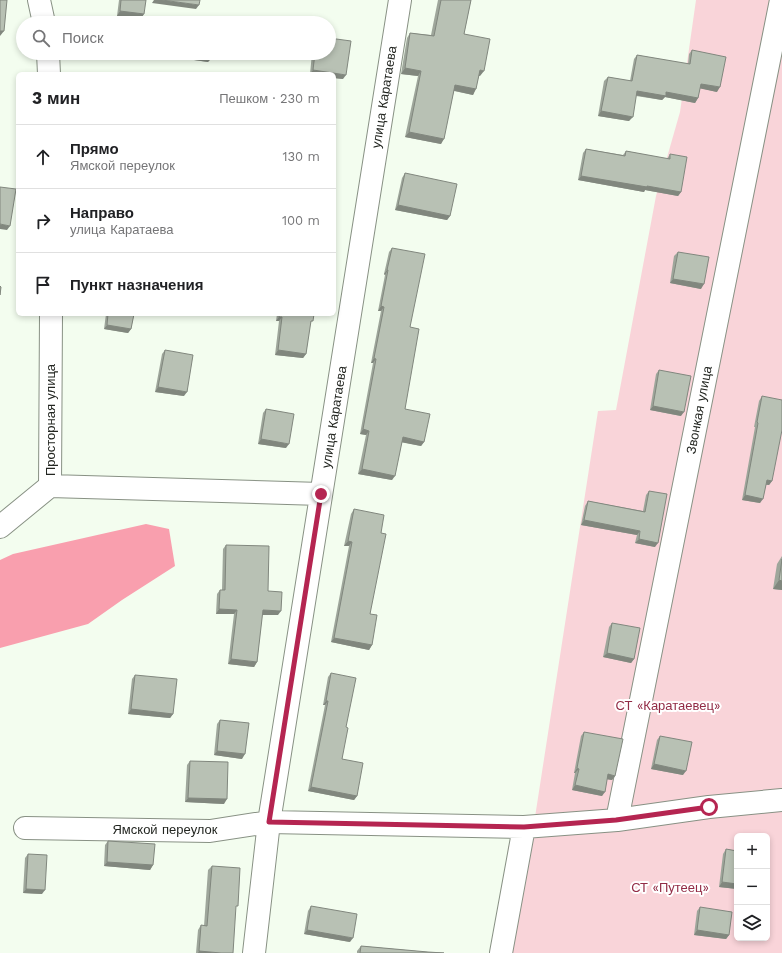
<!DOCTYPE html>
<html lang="ru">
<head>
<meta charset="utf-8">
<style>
	:root { --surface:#fff; --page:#f2f2f2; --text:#202124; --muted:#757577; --line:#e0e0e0 }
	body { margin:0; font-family:"Work Sans",sans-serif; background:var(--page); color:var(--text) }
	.controls { position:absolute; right:12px; bottom:12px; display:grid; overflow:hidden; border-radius:6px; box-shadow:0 2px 6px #0003 }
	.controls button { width:36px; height:36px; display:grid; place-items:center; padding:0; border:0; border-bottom:1px solid var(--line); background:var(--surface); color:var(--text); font:20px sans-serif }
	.stop { position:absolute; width:12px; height:12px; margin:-9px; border:3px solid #b52551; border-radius:50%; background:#fff }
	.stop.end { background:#b52551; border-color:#fff; box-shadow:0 1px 4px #0008 }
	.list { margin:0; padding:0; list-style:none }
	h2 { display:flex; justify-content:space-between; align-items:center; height:52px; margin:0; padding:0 16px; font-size:17px }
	h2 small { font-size:13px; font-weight:400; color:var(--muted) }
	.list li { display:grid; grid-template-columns:26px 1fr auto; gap:12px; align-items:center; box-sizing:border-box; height:64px; padding:0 16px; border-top:1px solid var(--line) }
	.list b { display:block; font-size:15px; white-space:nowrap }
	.list p { margin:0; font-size:13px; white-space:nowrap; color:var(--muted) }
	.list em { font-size:13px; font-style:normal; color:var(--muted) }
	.icon { flex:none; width:22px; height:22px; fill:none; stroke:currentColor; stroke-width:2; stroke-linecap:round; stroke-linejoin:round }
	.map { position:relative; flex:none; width:782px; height:953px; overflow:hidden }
	.search { position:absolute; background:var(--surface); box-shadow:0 2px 6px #0003; left:16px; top:16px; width:320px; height:44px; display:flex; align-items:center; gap:10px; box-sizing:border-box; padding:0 14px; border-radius:22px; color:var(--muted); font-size:15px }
	.panel { position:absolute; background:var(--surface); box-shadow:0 2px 6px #0003; left:16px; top:72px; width:320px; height:244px; border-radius:6px }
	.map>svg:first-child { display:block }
</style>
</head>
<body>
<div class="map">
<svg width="782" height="953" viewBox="0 0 782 953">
	<rect width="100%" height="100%" fill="#f3fdef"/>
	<path fill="#f9d4d9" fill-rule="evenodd" d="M 696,0 L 782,0 L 782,953 L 504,953 L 508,846 L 521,845 L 533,830 L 598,411 L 616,410 L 656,196 L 680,112 ZM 737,836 L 767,836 L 767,938 L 737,938 Z"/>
	<path fill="#f99fae" d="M 146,524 L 169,529 L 175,566 L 122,600 L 88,624 L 0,648 L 0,560 L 13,554 Z"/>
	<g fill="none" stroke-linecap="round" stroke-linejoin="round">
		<defs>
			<path id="street" d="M 39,0 L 44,23
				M 48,53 L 49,74
				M 50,486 L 321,494
				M 0,527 L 50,486 L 51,314
				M 617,820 L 781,0
				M 25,828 L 210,831 L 269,822 L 524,827 L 617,820 L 709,807 L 782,800
				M 254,953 L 269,822 L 400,0
				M 501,953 L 524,827"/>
		</defs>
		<use href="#street" stroke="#889184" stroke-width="24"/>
		<use href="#street" stroke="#fff" stroke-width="22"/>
	</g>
	<path fill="#9ea69b" d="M 119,0 L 146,0 L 141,19 L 117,16 Z
		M 438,0 L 471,0 L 464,34 L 480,76 L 479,76 L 473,95 L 454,91 L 441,144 L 405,137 L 418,76 L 401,74 L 407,38 L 410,33 L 431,35 Z
		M 692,50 L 717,92 L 700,88 L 698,98 L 695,103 L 665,97 L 662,100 L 636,96 L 629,121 L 598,116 L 604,81 L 608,77 L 630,81 L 634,59 L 637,55 L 688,64 L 689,54 Z
		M 173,53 L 212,53 L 208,62 L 173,57 Z
		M 312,53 L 329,53 L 343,79 L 334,78 L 334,74 L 310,74 Z
		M 586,149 L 623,155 L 626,151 L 667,159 L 670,154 L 681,192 L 678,196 L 645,190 L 644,192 L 578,180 L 583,153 Z
		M 405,173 L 450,216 L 447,220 L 395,210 L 402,178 Z
		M 392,248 L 410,327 L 405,409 L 424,442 L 421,446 L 402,442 L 392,480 L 358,474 L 366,435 L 360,434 L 373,363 L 371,363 L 381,311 L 378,311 L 385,275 L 384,274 L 389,252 Z
		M 678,252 L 701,289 L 670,283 L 674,256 Z
		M 106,314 L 134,314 L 131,329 L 128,333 L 104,329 Z
		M 277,314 L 314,314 L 310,325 L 306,354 L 303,358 L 275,355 L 279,321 L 276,321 Z
		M 165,350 L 184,396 L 155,392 L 162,354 Z
		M 659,370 L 681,416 L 650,410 L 656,374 Z
		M 762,396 L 772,481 L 769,485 L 766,485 L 760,503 L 742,500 L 755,427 L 754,427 L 759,401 Z
		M 266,409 L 286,448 L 258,444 L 263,413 Z
		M 649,491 L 655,547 L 635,543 L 637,535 L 581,525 L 585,506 L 588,501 L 643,511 L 646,495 Z
		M 354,509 L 381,533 L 370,614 L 372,645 L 369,650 L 331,642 L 349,546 L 344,546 L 351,514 Z
		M 226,545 L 268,591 L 278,615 L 262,615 L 257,662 L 254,667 L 228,664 L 234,614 L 216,614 L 217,594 L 220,590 L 222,590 L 223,549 Z
		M 782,556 L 782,590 L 773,589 L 777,564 Z
		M 612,623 L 634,659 L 631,663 L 603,657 L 609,627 Z
		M 331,673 L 346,727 L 342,759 L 357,796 L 354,800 L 308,791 L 325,705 L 323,705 L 328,677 Z
		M 135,675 L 173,714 L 170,718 L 128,714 L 132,679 Z
		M 220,720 L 242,759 L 214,755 L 217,724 Z
		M 584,732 L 615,776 L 612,780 L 607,779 L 602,796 L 572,790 L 575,773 L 574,773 L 581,736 Z
		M 660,736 L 683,775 L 651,769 L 657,740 Z
		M 190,761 L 224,804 L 185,802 L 187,765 Z
		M 108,841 L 153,865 L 150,870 L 104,866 L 105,845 Z
		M 726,849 L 737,851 L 737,889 L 719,887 L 723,854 Z
		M 28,854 L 42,894 L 23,893 L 25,858 Z
		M 212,866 L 233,953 L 196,953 L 198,930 L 201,925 L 204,926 L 208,870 Z
		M 311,906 L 350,942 L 304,934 L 308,911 Z
		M 700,907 L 729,935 L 726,939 L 694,935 L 697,911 Z
		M 361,946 L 428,952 L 444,953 L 357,953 L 357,951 Z"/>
	<path fill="#81877e" d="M 154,0 L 162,0 L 199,5 L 196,9 L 152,3 Z
		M 120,11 L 144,14 L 141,19 L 117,16 Z
		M 0,31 L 4,31 L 0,36 Z
		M 176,53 L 212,58 L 208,62 L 173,57 Z
		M 405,68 L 421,71 L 418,76 L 401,74 Z
		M 313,70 L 346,75 L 343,79 L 334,78 L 334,74 L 310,74 Z
		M 480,70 L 484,71 L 480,76 L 476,75 Z
		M 701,84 L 720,87 L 717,92 L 698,88 Z
		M 455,85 L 476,89 L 473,95 L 451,90 Z
		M 637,91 L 666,92 L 698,98 L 695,103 L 665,97 L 662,100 L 634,95 Z
		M 601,111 L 633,117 L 629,121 L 598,116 Z
		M 409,132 L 444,139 L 441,144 L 405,137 Z
		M 581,176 L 647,186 L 681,192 L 678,196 L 645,190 L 644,192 L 578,180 Z
		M 398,205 L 450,216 L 447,220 L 395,210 Z
		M 0,224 L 10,226 L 7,230 L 0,229 Z
		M 387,270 L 388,270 L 385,275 L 384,274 Z
		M 673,279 L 704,284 L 701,289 L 670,283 Z
		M 381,306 L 384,307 L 381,311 L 378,311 Z
		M 279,317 L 282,317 L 279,321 L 276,321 Z
		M 107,325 L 131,329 L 128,333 L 104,329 Z
		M 278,350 L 306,354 L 303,358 L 275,355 Z
		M 374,358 L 376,359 L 373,363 L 371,363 Z
		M 158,387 L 187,392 L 184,396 L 155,392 Z
		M 653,406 L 684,412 L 681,416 L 650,410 Z
		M 363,429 L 369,431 L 366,435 L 360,434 Z
		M 403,437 L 424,442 L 421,446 L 400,442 Z
		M 261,439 L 289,444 L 286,448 L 258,444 Z
		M 362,469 L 395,476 L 392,480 L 358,474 Z
		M 767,480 L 772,481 L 769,485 L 764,484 Z
		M 745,495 L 763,499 L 760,503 L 742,500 Z
		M 584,520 L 640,531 L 637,535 L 581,525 Z
		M 639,539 L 658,543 L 655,547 L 635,543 Z
		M 348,541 L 352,542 L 349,546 L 344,546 Z
		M 779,580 L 782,581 L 782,590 L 773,589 Z
		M 219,609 L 237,610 L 234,614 L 216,614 Z
		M 263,610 L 281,611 L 278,615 L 260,615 Z
		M 334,638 L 372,645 L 369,650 L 331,642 Z
		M 607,653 L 634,659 L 631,663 L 603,657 Z
		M 231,659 L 257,662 L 254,667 L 228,664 Z
		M 326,701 L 328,701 L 325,705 L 323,705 Z
		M 131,709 L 173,714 L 170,718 L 128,714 Z
		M 217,751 L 245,754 L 242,759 L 214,755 Z
		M 654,764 L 686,771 L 683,775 L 651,769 Z
		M 577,768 L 579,769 L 575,773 L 574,773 Z
		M 608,774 L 615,776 L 612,780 L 605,779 Z
		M 575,785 L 605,792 L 602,796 L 572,790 Z
		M 311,787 L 357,796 L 354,800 L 308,791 Z
		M 188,798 L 227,799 L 224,804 L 185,802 Z
		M 107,862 L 153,865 L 150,870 L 104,866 Z
		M 722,882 L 737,884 L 737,889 L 719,887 Z
		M 26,889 L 45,890 L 42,894 L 23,893 Z
		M 307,930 L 353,938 L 350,942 L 304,934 Z
		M 697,930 L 729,935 L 726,939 L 694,935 Z
		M 199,951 L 221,953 L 198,953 Z"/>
	<path fill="#b8c1b4" stroke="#81877e" d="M 0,0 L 7,0 L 4,31 L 0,31 Z
		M 121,0 L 146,0 L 144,14 L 120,11 Z
		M 162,0 L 200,0 L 199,5 Z
		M 441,0 L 471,0 L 464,34 L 490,39 L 484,71 L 480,70 L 476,89 L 455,85 L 444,139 L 409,132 L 421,71 L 405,68 L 410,33 L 434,36 Z
		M 329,38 L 351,41 L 346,75 L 313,70 L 315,53 L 329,53 Z
		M 692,50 L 726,57 L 720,87 L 701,84 L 698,98 L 666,92 L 666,96 L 637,91 L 633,117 L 601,111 L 608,77 L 632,81 L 637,55 L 690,64 Z
		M 177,53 L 212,53 L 212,58 Z
		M 586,149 L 625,156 L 626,151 L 670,159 L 670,154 L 687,157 L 681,192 L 647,186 L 647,187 L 581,176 Z
		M 405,173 L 457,184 L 450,216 L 398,205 Z
		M 0,187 L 16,189 L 10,226 L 0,224 Z
		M 392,248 L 425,254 L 410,327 L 419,329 L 405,409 L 430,414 L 424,442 L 403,437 L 395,476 L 362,469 L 369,431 L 363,429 L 376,359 L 374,358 L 384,307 L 381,306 L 388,270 L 387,270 Z
		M 678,252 L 709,257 L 704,284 L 673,279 Z
		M 0,286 L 1,287 L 0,295 Z
		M 108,314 L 134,314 L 131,329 L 107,325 Z
		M 280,314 L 314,314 L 313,321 L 311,321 L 306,354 L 278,350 L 282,317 L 279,317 Z
		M 165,350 L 193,355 L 187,392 L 158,387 Z
		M 659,370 L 691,376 L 684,412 L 653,406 Z
		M 762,396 L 782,400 L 782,430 L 772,481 L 767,480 L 763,499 L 745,495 L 758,423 L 757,422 Z
		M 266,409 L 294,414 L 289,444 L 261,439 Z
		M 649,491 L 667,494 L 658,543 L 639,539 L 640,531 L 584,520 L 588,501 L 645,512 Z
		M 354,509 L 384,515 L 381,533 L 386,534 L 370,614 L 377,615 L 372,645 L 334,638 L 352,542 L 348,541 Z
		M 226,545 L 269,546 L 268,591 L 282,592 L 281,611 L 263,610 L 257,662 L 231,659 L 237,610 L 219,609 L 220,590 L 225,590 Z
		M 782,559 L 782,581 L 779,580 Z
		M 612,623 L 640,628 L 634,659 L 607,653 Z
		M 331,673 L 356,678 L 346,727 L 348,728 L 342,759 L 363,763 L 357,796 L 311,787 L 328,701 L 326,701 Z
		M 135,675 L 177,679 L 173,714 L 131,709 Z
		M 220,720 L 249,723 L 245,754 L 217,751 Z
		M 584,732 L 623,739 L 615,776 L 608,774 L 605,792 L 575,785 L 579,769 L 577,768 Z
		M 660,736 L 692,742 L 686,771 L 654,764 Z
		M 190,761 L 228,762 L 227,799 L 188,798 Z
		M 108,841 L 155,844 L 153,865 L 107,862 Z
		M 726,849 L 737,851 L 737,884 L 722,882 Z
		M 28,854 L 47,855 L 45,890 L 26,889 Z
		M 212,866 L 240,868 L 238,906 L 236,906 L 233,953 L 221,953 L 199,951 L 201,925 L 207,926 Z
		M 311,906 L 357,914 L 353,938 L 307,930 Z
		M 700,907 L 732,912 L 729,935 L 697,930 Z
		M 361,946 L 428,952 L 444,953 L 360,953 Z"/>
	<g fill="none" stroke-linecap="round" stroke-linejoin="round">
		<path stroke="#b52551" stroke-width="5" d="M 321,494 L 269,822 L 524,827 L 616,820 L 709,807"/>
	</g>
	<g text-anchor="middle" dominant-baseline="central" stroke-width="4" stroke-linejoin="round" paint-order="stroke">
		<g font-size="13" fill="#232621" stroke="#fff">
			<text transform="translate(384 97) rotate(-81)">улица Каратаева</text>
			<text transform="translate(699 410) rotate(-79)">Звонкая улица</text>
			<text transform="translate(334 417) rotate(-81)">улица Каратаева</text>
			<text transform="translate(50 420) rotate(-90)">Просторная улица</text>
			<text x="165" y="829">Ямской переулок</text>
		</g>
		<g font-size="13" fill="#922c46" stroke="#fff">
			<text x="668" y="705">СТ «Каратаевец»</text>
			<text x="670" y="887">СТ «Путеец»</text>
		</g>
	</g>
</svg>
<div class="controls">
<button>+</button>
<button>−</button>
<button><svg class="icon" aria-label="layers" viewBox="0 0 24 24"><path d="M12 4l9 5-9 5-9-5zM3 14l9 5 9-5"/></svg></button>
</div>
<div class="stop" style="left:709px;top:807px"></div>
<div class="stop end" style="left:321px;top:494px"></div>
<div class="search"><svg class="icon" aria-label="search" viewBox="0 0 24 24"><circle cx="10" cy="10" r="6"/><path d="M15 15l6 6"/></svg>Поиск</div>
<section class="panel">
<h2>3 мин<small>Пешком · 230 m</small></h2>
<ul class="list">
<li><svg class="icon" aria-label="ahead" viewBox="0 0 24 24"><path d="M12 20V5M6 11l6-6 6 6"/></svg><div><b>Прямо</b><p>Ямской переулок</p></div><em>130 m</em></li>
<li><svg class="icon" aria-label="right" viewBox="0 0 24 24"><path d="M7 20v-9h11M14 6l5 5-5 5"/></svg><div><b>Направо</b><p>улица Каратаева</p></div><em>100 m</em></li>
<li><svg class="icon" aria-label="arrive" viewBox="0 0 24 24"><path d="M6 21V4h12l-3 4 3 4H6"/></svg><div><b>Пункт назначения</b></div></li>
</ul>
</section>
</div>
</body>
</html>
